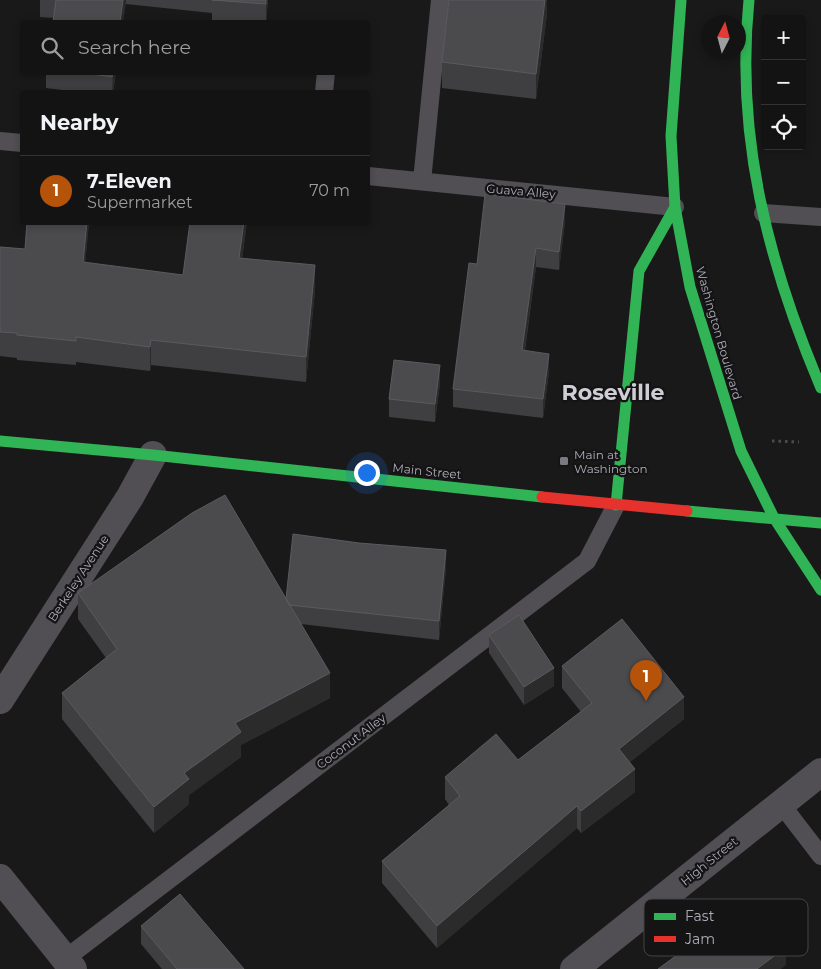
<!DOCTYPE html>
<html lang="en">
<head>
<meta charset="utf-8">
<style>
	:root { --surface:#141314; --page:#212022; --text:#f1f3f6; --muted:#9d9ea0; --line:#333234; --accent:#b45309 }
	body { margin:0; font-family:Montserrat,sans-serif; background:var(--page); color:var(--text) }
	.controls { position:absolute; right:15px; top:15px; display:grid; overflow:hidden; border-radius:5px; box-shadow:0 2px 8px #0003 }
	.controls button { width:45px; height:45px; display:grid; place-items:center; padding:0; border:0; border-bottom:1px solid var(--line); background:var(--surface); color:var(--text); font:25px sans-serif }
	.compass { position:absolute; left:701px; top:15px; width:45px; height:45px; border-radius:50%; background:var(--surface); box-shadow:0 2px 8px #0003; rotate:6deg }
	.you { position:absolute; left:366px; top:472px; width:18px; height:18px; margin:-12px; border:4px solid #fff; border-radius:50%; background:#1a73e8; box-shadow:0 0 0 8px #1a73e833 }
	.badge { display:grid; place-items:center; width:32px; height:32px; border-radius:50%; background:var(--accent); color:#fff; font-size:16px; font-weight:700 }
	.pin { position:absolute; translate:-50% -41px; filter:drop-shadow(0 1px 2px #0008) }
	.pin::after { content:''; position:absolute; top:26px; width:18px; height:15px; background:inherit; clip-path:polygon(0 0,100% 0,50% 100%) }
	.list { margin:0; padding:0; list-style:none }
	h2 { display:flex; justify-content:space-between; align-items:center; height:65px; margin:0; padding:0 20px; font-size:21px }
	h2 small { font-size:16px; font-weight:400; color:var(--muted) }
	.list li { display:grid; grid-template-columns:32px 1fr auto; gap:15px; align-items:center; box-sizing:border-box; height:70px; padding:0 20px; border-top:1px solid var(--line) }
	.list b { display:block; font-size:19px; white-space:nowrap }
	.list p { margin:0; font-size:16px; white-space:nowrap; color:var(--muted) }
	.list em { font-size:16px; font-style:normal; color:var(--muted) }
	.icon { flex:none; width:28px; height:28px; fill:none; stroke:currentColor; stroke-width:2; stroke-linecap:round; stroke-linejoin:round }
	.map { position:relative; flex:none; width:821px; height:969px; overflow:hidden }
	.search { position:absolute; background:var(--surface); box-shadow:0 2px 8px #0003; left:20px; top:20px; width:350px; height:55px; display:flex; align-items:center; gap:12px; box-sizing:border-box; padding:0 18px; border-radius:5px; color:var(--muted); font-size:19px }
	.panel { position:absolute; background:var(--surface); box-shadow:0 2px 8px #0003; left:20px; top:90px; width:350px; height:135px; border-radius:5px }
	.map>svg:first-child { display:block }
</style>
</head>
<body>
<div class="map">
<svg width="821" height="969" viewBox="0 0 821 969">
	<rect width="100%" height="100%" fill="#1a191a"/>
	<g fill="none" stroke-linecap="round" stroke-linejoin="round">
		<path stroke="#4c4b4f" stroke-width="3" stroke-dasharray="2.5 4" stroke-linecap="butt" d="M 772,441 L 799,442"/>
		<path stroke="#514f53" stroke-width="18" d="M 324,92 L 326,72
			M 0,141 L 22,143
			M 368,176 L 675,207
			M 422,181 L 440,0
			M 763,213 L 821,217
			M 781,804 L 821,856
			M 65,959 L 587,561 L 616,505"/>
		<path stroke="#514f53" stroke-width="28" d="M 0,700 L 130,497 L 153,455
			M 0,878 L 73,969
			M 574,969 L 821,772"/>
		<path stroke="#30b455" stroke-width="11" d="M 681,0 L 671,136 L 675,207 L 690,287 L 741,451 L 774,518 L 821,590
			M 749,0 C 735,136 768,263 821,388
			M 0,441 L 153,455 L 542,497
			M 616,505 L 639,271 L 675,207
			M 687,511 L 821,523"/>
		<path stroke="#e5322d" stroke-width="11" d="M 542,497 L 687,511"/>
	</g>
	<path fill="#3f3f41" d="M 40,0 L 268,0 L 266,22 L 242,22 L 212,20 L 212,13 L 126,4 L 54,18 L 40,17 Z
		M 547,0 L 547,14 L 536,99 L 442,88 L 442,62 Z
		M 46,72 L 116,72 L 113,92 L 80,92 L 46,88 Z
		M 89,222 L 85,263 L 183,275 L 190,222 L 247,222 L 242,259 L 315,290 L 306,382 L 151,365 L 150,371 L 76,362 L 76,365 L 17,360 L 17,358 L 0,356 L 0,247 L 25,249 Z
		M 565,222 L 559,270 L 536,267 L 525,350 L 549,372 L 543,418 L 453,407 L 453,389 L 477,264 Z
		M 440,383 L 435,422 L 389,417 L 389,399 Z
		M 446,568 L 439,640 L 301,624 L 330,698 L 241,745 L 241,757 L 189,795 L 189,804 L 154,833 L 62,719 L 62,693 L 106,658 L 78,619 L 78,593 L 286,599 Z
		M 489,635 L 554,686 L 524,705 L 489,653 Z
		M 562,666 L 684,719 L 630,762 L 635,792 L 581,833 L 577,828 L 437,948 L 382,883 L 382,861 L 449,805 L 445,799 L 445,777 L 518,760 L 581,712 L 562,688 Z
		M 141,926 L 244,969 L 162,969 L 141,944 Z"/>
	<path fill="#2b2b2c" d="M 123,0 L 126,0 L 126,4 L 123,22 L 120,22 Z
		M 266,0 L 268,0 L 266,22 Z
		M 545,0 L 547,0 L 547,14 L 536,99 L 536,74 Z
		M 113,72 L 116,72 L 113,92 L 112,92 Z
		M 565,204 L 565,222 L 559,270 L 559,252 Z
		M 87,222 L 89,222 L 83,287 L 83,262 Z
		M 244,222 L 247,222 L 239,283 L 239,258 Z
		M 536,248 L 536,267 L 522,368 L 522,350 Z
		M 315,265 L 315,290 L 306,382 L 306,357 Z
		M 151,340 L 151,365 L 150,371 L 150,347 Z
		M 549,354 L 549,372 L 543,418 L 543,399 Z
		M 440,365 L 440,383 L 435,422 L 435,404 Z
		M 446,550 L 446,568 L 439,640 L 439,621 Z
		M 554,668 L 554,686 L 524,705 L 524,687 Z
		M 330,673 L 330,698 L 241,745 L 241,757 L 189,795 L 189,804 L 154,833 L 154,807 L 184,773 L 235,723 Z
		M 684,697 L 684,719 L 619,771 L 619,749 Z
		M 635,769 L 635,792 L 581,833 L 581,811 Z
		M 577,806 L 577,828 L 437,948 L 437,926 Z
		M 786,947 L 786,965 L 781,969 L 757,969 Z"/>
	<path fill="#4b4b4e" stroke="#5b5a5f" d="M 56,0 L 123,0 L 120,22 L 53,22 Z
		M 212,0 L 266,0 L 266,4 Z
		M 449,0 L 545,0 L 536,74 L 442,62 Z
		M 79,72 L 113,72 L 112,77 Z
		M 485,194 L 565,204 L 559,252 L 536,248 L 522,350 L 549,354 L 543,399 L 453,389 L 469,263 L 477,264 Z
		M 27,222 L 87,222 L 83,262 L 183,275 L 190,222 L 244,222 L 239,258 L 315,265 L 306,357 L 151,340 L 150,347 L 76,337 L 76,341 L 17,335 L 17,333 L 0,332 L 0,247 L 25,249 Z
		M 394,360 L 440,365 L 435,404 L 389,399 Z
		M 225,495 L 330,673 L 235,723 L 241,732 L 184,773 L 189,779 L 154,807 L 62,693 L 117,649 L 78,593 L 192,513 Z
		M 293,534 L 359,543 L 446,550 L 439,621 L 289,605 L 286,599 Z
		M 519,615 L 554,668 L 524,687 L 489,635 Z
		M 622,619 L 684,697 L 619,749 L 635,769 L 581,811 L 577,806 L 437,926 L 382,861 L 460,796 L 445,777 L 496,734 L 518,760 L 592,703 L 562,666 Z
		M 180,894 L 244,969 L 177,969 L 141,926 Z
		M 737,905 L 752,924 L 762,916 L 786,947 L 757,969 L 658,969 L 696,941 L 694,938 Z"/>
	<rect fill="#7b7981" stroke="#151415" stroke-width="2" x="559" y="456" width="10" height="10" rx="2.5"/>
	<g text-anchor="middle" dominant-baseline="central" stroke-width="4.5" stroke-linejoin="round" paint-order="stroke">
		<g font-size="12" fill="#afacb9" stroke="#151415">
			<text transform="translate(521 191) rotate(5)">Guava Alley</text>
			<text transform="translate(719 333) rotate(74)">Washington Boulevard</text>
			<text transform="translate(427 471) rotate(6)">Main Street</text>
			<text transform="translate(78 578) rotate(-57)">Berkeley Avenue</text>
			<text transform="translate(351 741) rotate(-37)">Coconut Alley</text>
			<text transform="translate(709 861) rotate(-39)">High Street</text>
		</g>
		<g font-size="12" fill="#afacb9" stroke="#151415" text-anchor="start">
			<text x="574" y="454">Main at<tspan x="574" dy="14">Washington</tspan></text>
		</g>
		<g font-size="22" font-weight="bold" fill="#cfcdd5" stroke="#151415">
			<text x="613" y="392">Roseville</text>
		</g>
	</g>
	<rect x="644" y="899" width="164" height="57" rx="8" fill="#151415" stroke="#434246" stroke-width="1"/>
	<rect x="654" y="913" width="22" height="7" fill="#30b455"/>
	<rect x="654" y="936" width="22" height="6" fill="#e5322d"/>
	<g font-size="14" fill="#afacb9">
		<text x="685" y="921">Fast</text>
		<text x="685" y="944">Jam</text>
	</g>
</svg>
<div class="controls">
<button>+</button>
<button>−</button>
<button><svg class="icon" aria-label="locate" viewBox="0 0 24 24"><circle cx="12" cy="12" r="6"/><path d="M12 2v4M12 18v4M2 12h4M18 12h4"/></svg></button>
</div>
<svg class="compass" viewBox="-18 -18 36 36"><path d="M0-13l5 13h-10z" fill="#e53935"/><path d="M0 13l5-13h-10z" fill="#9d9ea0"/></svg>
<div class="you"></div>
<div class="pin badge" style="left:646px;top:701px">1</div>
<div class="search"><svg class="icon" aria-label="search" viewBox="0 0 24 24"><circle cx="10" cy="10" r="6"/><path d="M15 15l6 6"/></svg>Search here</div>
<section class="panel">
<h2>Nearby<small></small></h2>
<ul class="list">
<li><span class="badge">1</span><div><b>7-Eleven</b><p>Supermarket</p></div><em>70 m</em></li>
</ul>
</section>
</div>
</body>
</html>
